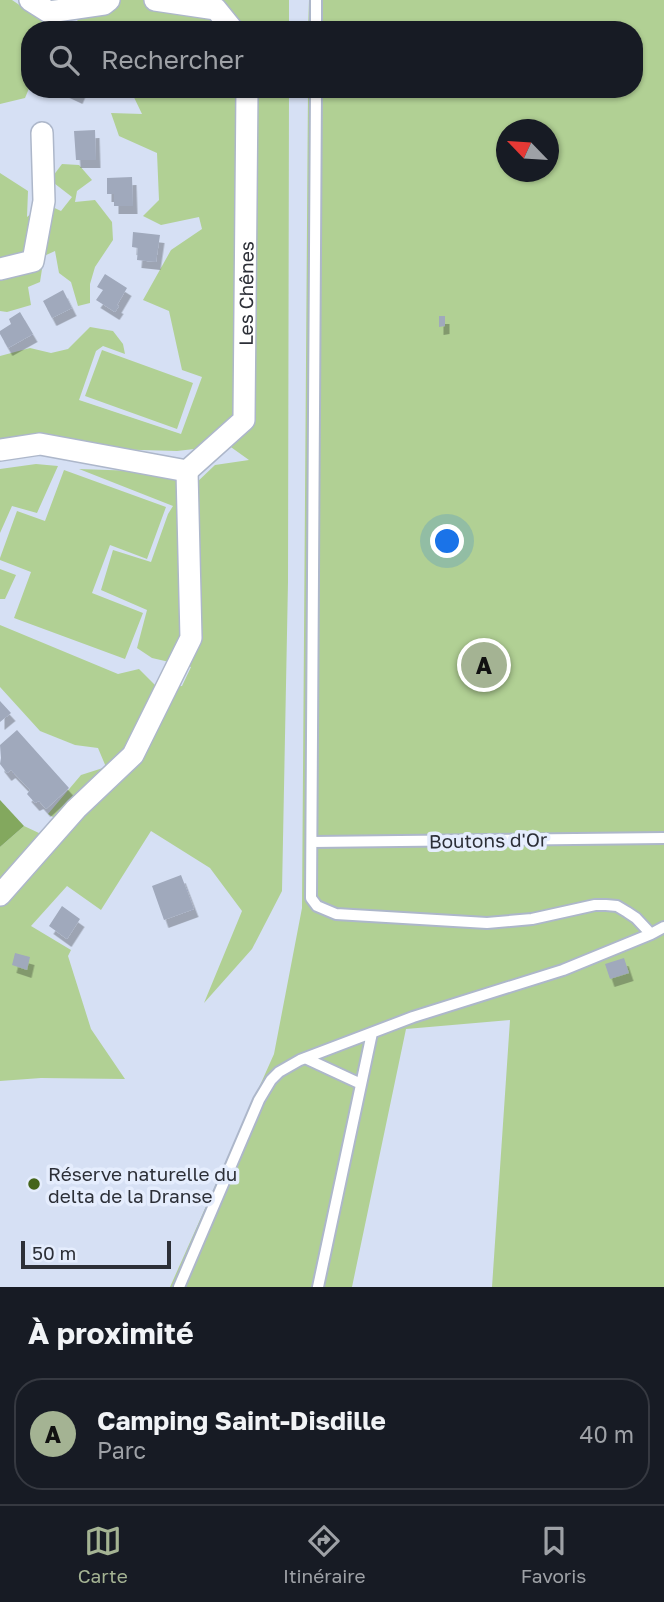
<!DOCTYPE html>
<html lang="fr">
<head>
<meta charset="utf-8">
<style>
	:root { --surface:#171b24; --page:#20242c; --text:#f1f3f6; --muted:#9ea1a6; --line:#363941; --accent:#a4b393 }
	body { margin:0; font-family:"Golos Text",sans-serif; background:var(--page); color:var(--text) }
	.compass { position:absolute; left:496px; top:119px; width:63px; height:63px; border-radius:50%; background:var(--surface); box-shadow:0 2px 5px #0004; rotate:295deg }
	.scale { position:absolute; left:21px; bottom:18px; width:150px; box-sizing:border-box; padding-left:7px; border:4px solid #2c2f37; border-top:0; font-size:19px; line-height:24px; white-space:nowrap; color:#2c2f37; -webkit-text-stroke:5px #e5edfd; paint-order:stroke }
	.you { position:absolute; left:448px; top:542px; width:24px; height:24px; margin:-18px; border:5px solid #fff; border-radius:50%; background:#1a73e8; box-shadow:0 0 0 10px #1a73e833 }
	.badge { display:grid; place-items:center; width:46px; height:46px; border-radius:50%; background:var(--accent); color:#111; font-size:23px; font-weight:700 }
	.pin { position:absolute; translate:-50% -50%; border:4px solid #fff; box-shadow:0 2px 7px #0006 }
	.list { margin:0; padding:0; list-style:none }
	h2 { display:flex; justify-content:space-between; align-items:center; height:91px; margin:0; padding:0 28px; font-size:30px }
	h2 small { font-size:23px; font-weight:400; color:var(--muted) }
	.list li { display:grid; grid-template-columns:46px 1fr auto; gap:21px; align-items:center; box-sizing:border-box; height:112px; margin:0 14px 14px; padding:0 14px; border:2px solid var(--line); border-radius:28px }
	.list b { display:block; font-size:26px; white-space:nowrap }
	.list p { margin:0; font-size:23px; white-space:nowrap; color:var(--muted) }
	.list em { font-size:23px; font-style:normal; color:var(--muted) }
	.icon { flex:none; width:38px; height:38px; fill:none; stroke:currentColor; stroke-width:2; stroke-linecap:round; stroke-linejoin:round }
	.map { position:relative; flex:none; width:664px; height:1287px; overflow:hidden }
	.search { position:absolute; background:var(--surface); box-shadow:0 2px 5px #0004; left:21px; right:21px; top:21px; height:77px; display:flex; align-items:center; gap:18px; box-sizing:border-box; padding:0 24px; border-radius:28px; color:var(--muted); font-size:26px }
	.sheet { height:217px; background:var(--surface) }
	nav { display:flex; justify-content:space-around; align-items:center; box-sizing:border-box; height:98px; border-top:2px solid var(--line); background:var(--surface); font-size:19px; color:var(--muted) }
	nav a { display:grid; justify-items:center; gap:4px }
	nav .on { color:var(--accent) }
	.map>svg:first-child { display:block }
</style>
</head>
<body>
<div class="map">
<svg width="664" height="1287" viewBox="0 0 664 1287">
	<defs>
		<filter id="shadow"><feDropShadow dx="4.5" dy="8" stdDeviation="0" flood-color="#0004"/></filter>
	</defs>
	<rect width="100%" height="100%" fill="#d6e0f4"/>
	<path fill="#b1d094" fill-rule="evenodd" d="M 0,0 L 12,0 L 52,27 L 51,30 L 30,30 L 30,86 L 25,98 L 0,104 Z
		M 88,0 L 289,0 L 289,30 L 85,30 L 77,20 L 102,9 Z
		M 309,0 L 664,0 L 664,1287 L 492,1287 L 510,1020 L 406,1029 L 352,1287 L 170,1287 L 274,1054 L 302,908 L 308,89 L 634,89 L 634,30 L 308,30 ZM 506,130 L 548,130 L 548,172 L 506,172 Z
		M 130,89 L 289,89 L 288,582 L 282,891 L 252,949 L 204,1003 L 242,911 L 210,868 L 151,831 L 101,910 L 67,886 L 31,926 L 71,950 L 68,956 L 91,1029 L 125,1079 L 41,1078 L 0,1081 L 0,847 L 24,826 L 56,841 L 71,828 L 48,814 L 81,775 L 106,767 L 98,748 L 75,745 L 40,731 L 0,687 L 0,625 L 118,674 L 139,669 L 157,687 L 182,686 L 191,667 L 152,658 L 137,648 L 147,610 L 101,590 L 113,550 L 151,562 L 168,514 L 173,506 L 79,469 L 137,471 L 172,476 L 194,485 L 215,465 L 249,460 L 228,445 L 177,451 L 0,446 L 0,356 L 30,348 L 51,353 L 68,349 L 90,327 L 113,331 L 123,344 L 125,354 L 103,346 L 96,351 L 79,400 L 181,434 L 202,377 L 182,370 L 169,311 L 143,300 L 171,250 L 202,229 L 199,217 L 161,225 L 143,216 L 159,200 L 157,153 L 119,136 L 111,113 L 142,114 Z
		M 62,164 L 79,165 L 92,180 L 77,191 L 75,202 L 95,200 L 112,222 L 113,240 L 95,267 L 90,284 L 90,303 L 78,306 L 71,282 L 59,273 L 55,251 L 44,256 L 40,282 L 28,287 L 31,305 L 7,312 L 0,311 L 0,173 L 28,191 L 27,217 L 44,203 L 61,211 L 72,197 L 50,180 Z
		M 102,350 L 193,383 L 177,429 L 85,396 Z
		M 36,464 L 58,466 L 37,513 L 12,506 L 0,533 L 0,469 Z
		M 64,470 L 166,507 L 147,559 L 110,545 L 92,593 L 143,613 L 125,659 L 14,618 L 31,572 L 0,560 L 0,558 L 17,511 L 45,521 Z
		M 0,569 L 16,575 L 5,599 L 0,599 Z"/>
	<path fill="#83a85e" d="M 0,800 L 24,826 L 0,847 Z"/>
	<path fill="#a0a9bc" filter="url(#shadow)" d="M 63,89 L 81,89 L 78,96 Z
		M 95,130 L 96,160 L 76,160 L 74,131 Z
		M 132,177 L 133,206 L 114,206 L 114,194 L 107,194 L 107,178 Z
		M 133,232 L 160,235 L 156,262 L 137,260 L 138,248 L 132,247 Z
		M 105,274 L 127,288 L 117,305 L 119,306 L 115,312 L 96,300 L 103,290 L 97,287 Z
		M 63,290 L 72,308 L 52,318 L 43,301 Z
		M 20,312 L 33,334 L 8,348 L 0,334 L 0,331 L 11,324 L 9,319 Z
		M 439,316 L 445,316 L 445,326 L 439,327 Z
		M 0,701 L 11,713 L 0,722 Z
		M 17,730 L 69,788 L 46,809 L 39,801 L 35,803 L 27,794 L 30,790 L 11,770 L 7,773 L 0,764 L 1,758 L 0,745 Z
		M 181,875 L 194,909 L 164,920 L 152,886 Z
		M 62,906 L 80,919 L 67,939 L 49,926 Z
		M 15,953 L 30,957 L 27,970 L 12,965 Z
		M 624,958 L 629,973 L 610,979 L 605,964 Z"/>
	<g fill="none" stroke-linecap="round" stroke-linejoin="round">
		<defs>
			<path id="service" d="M 316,30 L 316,0
				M 316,89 L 311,898 L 317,906 L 336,914 L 487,923 L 532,919 L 595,905 L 606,905 L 617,906 L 627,912 L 636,918 L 651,934
				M 312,842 L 664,838
				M 305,1058 L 361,1084
				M 179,1287 L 259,1100 L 271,1080 L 279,1072 L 300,1060 L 413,1017 L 563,970 L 651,934 L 664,927
				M 318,1287 L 372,1033"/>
			<g id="minor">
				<path d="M 30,0 L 49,12 L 104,4 L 109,0"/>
				<path d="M 155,0 L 216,9 L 233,30"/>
				<path d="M 0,269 L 33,261 L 44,201 L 42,133"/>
				<path d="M 0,450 L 40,444 L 187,471 L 191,638 L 133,755 L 76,809 L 0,895"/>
				<path id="s1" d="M 187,471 L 244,420 L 247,89"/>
			</g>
		</defs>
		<use href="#service" stroke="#adb7ca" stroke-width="14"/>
		<use href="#minor" stroke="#adb7ca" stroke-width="24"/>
		<use href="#service" stroke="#fff" stroke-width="10"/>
		<use href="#minor" stroke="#fff" stroke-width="21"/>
	</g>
	<circle fill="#45651b" stroke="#e5edfd" stroke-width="2.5" cx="34" cy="1184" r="7"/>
	<g text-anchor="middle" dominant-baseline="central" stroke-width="7" stroke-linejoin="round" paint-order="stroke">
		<g font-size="19" fill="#2c2f37" stroke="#e5edfd">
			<text stroke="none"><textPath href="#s1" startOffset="203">Les Chênes</textPath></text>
			<text transform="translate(488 840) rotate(-1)">Boutons d'Or</text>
		</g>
		<g font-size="19" fill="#2c2f37" stroke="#e5edfd" text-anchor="start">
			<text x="48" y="1173">Réserve naturelle du<tspan x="48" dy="22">delta de la Dranse</tspan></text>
		</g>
	</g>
</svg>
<svg class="compass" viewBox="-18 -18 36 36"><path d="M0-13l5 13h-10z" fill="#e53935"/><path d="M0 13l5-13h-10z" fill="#9ea1a6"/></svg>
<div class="scale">50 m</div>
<div class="you"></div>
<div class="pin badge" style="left:484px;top:665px">A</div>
<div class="search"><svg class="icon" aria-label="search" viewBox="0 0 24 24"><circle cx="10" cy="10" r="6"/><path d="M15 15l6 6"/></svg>Rechercher</div>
</div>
<section class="sheet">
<h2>À proximité<small></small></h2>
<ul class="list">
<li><span class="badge">A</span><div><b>Camping Saint-Disdille</b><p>Parc</p></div><em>40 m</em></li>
</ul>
</section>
<nav>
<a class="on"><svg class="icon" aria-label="map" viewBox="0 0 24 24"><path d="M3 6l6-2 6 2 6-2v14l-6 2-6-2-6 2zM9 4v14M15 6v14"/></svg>Carte</a>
<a><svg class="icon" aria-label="directions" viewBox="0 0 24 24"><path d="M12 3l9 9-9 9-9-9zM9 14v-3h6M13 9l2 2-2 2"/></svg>Itinéraire</a>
<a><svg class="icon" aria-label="saved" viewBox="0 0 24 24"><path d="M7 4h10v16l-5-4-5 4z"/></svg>Favoris</a>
</nav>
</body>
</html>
